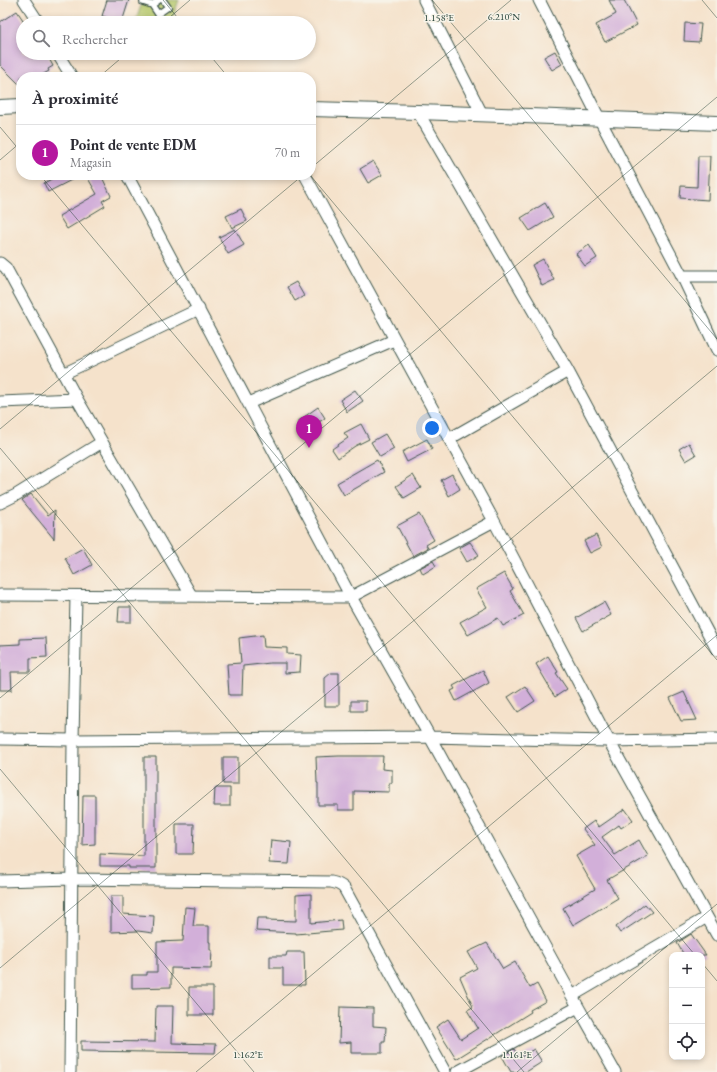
<!DOCTYPE html>
<html lang="fr">
<head>
<meta charset="utf-8">
<style>
	:root { --surface:#fff; --page:#f7f7f7; --text:#2b2b33; --muted:#7c7c81; --line:#e1e1e2; --accent:#b5179e }
	body { margin:0; font-family:"EB Garamond",serif; background:var(--page); color:var(--text) }
	.controls { position:absolute; right:12px; bottom:12px; display:grid; overflow:hidden; border-radius:8px; box-shadow:0 2px 6px #0003 }
	.controls button { width:36px; height:36px; display:grid; place-items:center; padding:0; border:0; border-bottom:1px solid var(--line); background:var(--surface); color:var(--text); font:20px sans-serif }
	.you { position:absolute; left:432px; top:428px; width:14px; height:14px; margin:-10px; border:3px solid #fff; border-radius:50%; background:#1a73e8; box-shadow:0 0 0 6px #1a73e833 }
	.badge { display:grid; place-items:center; width:26px; height:26px; border-radius:50%; background:var(--accent); color:#fff; font-size:13px; font-weight:700 }
	.pin { position:absolute; translate:-50% -33px; filter:drop-shadow(0 1px 2px #0008) }
	.pin::after { content:''; position:absolute; top:21px; width:14px; height:12px; background:inherit; clip-path:polygon(0 0,100% 0,50% 100%) }
	.list { margin:0; padding:0; list-style:none }
	h2 { display:flex; justify-content:space-between; align-items:center; height:52px; margin:0; padding:0 16px; font-size:17px }
	h2 small { font-size:13px; font-weight:400; color:var(--muted) }
	.list li { display:grid; grid-template-columns:26px 1fr auto; gap:12px; align-items:center; box-sizing:border-box; height:56px; padding:0 16px; border-top:1px solid var(--line) }
	.list b { display:block; font-size:15px; white-space:nowrap }
	.list p { margin:0; font-size:13px; white-space:nowrap; color:var(--muted) }
	.list em { font-size:13px; font-style:normal; color:var(--muted) }
	.icon { flex:none; width:22px; height:22px; fill:none; stroke:currentColor; stroke-width:2; stroke-linecap:round; stroke-linejoin:round }
	.map { position:relative; flex:none; width:717px; height:1072px; overflow:hidden }
	.search { position:absolute; background:var(--surface); box-shadow:0 2px 6px #0003; left:16px; top:16px; width:300px; height:44px; display:flex; align-items:center; gap:10px; box-sizing:border-box; padding:0 14px; border-radius:22px; color:var(--muted); font-size:15px }
	.panel { position:absolute; background:var(--surface); box-shadow:0 2px 6px #0003; left:16px; top:72px; width:300px; height:108px; border-radius:16px }
	.map>svg:first-child { display:block }
</style>
</head>
<body>
<div class="map">
<svg width="717" height="1072" viewBox="0 0 717 1072">
	<rect width="100%" height="100%" fill="#f7f3e8"/>
	<filter id="ink" filterUnits="userSpaceOnUse"><feTurbulence type="fractalNoise" baseFrequency=".025" numOctaves="2"/><feDisplacementMap in="SourceGraphic" scale="8" xChannelSelector="R" yChannelSelector="G"/><feConvolveMatrix kernelMatrix="1 2 1 2 8 2 1 2 1" color-interpolation-filters="sRGB"/></filter>
	<filter id="wash" filterUnits="userSpaceOnUse"><feTurbulence type="fractalNoise" baseFrequency=".012" numOctaves="4" result="noise"/><feDisplacementMap in="SourceGraphic" scale="16" xChannelSelector="R" yChannelSelector="G"/><feGaussianBlur stdDeviation="0.9" result="paint"/><feColorMatrix in="noise" values="0 0 0 0 0 0 0 0 0 0 0 0 0 0 0 0 0 1.4 0 .05"/><feComposite in="paint" operator="in"/></filter>
	<g filter="url(#wash)">
		<rect width="100%" height="100%" fill="#f5e2cb"/>
		<path fill="#b5c76a" stroke="#6a824f" d="M 143,0 L 179,0 L 171,23 L 135,23 Z"/>
		<g id="blocks">
			<path fill="#d2afd9" d="M 107,0 L 129,0 L 122,22 L 102,16 Z
				M 609,0 L 624,0 L 637,25 L 605,42 L 596,25 L 616,14 Z
				M 17,11 L 23,20 L 23,53 L 46,53 L 53,66 L 48,69 L 49,71 L 38,77 L 21,77 L 21,86 L 0,65 L 0,22 Z
				M 685,23 L 701,24 L 699,42 L 684,41 Z
				M 555,51 L 562,64 L 552,70 L 544,57 Z
				M 698,156 L 710,156 L 708,200 L 680,198 L 681,186 L 697,187 Z
				M 373,161 L 382,175 L 368,183 L 360,169 Z
				M 59,175 L 81,175 L 48,192 L 44,183 Z
				M 86,175 L 101,175 L 111,196 L 102,201 L 105,206 L 67,229 L 59,216 L 97,194 Z
				M 545,203 L 553,217 L 530,231 L 521,218 Z
				M 241,209 L 247,221 L 232,228 L 226,216 Z
				M 235,229 L 244,245 L 228,254 L 219,237 Z
				M 589,245 L 597,258 L 585,266 L 576,254 Z
				M 543,259 L 554,280 L 542,286 L 532,265 Z
				M 296,282 L 304,296 L 295,301 L 287,287 Z
				M 355,390 L 363,401 L 347,412 L 340,400 Z
				M 318,407 L 325,418 L 304,432 L 297,422 Z
				M 361,424 L 369,439 L 355,446 L 338,458 L 332,449 L 348,438 L 344,433 Z
				M 385,434 L 394,449 L 380,457 L 371,442 Z
				M 427,439 L 432,449 L 407,462 L 402,452 Z
				M 689,443 L 696,455 L 686,461 L 679,449 Z
				M 377,460 L 384,472 L 344,495 L 337,483 Z
				M 452,474 L 460,489 L 449,496 L 441,480 Z
				M 413,475 L 421,488 L 404,498 L 396,486 Z
				M 31,494 L 48,515 L 55,510 L 54,539 L 22,500 Z
				M 419,514 L 434,540 L 426,545 L 428,548 L 426,549 L 413,556 L 397,526 Z
				M 596,535 L 602,547 L 590,553 L 584,541 Z
				M 470,542 L 479,555 L 467,562 L 459,548 Z
				M 83,548 L 92,565 L 74,575 L 65,558 Z
				M 433,561 L 436,566 L 423,574 L 420,568 Z
				M 504,573 L 513,589 L 510,591 L 524,615 L 503,626 L 498,618 L 468,635 L 460,622 L 487,607 L 476,589 Z
				M 604,602 L 611,615 L 583,631 L 576,618 Z
				M 119,607 L 131,607 L 131,622 L 118,622 Z
				M 263,635 L 264,647 L 287,648 L 287,654 L 301,655 L 300,672 L 285,673 L 285,663 L 270,663 L 243,666 L 242,695 L 229,695 L 227,664 L 241,663 L 239,638 Z
				M 46,638 L 47,657 L 30,658 L 30,672 L 11,672 L 12,690 L 0,690 L 0,645 L 20,644 L 20,639 Z
				M 548,656 L 558,672 L 556,673 L 567,689 L 555,697 L 548,687 L 549,686 L 536,664 Z
				M 483,670 L 489,683 L 456,701 L 451,691 L 455,689 L 453,686 Z
				M 331,673 L 339,673 L 339,706 L 325,706 L 325,678 Z
				M 525,686 L 535,701 L 518,712 L 508,697 Z
				M 684,692 L 697,720 L 681,721 L 670,698 Z
				M 351,701 L 366,701 L 366,711 L 351,711 Z
				M 339,756 L 383,756 L 382,769 L 392,770 L 392,783 L 389,783 L 389,792 L 354,791 L 354,810 L 338,810 L 338,805 L 318,805 L 318,783 L 317,783 L 316,757 Z
				M 144,757 L 156,757 L 156,868 L 129,868 L 129,866 L 100,866 L 100,854 L 144,856 Z
				M 223,757 L 238,757 L 238,784 L 223,784 Z
				M 215,788 L 230,788 L 230,806 L 214,806 Z
				M 83,795 L 95,795 L 95,844 L 82,845 Z
				M 625,809 L 633,820 L 621,828 L 619,825 L 602,837 L 615,855 L 639,840 L 648,856 L 607,880 L 618,898 L 573,925 L 563,908 L 595,889 L 576,856 L 595,845 L 583,829 L 594,821 L 599,827 Z
				M 176,824 L 194,824 L 193,854 L 176,854 Z
				M 271,840 L 291,842 L 289,864 L 269,863 Z
				M 311,894 L 311,923 L 341,920 L 342,930 L 296,934 L 296,933 L 256,931 L 257,918 L 267,918 L 266,920 L 296,921 L 296,895 Z
				M 111,896 L 123,896 L 123,914 L 154,916 L 153,933 L 138,931 L 111,932 Z
				M 645,904 L 652,912 L 620,933 L 616,927 Z
				M 185,907 L 195,908 L 193,926 L 209,926 L 209,942 L 210,942 L 210,950 L 212,950 L 211,969 L 171,968 L 171,987 L 132,988 L 132,975 L 147,975 L 147,972 L 157,972 L 157,942 L 183,941 Z
				M 691,934 L 706,955 L 684,955 L 677,943 Z
				M 487,943 L 503,969 L 515,962 L 530,988 L 537,984 L 546,1001 L 530,1010 L 531,1012 L 456,1059 L 436,1027 L 448,1019 L 461,1039 L 478,1028 L 467,1010 L 473,1007 L 460,977 L 477,968 L 468,952 Z
				M 287,952 L 304,952 L 305,985 L 283,985 L 283,968 L 270,968 L 270,956 L 286,956 Z
				M 189,987 L 213,987 L 213,1015 L 189,1015 Z
				M 156,1006 L 173,1006 L 172,1043 L 216,1044 L 215,1053 L 81,1051 L 81,1041 L 155,1042 Z
				M 340,1007 L 373,1008 L 373,1026 L 386,1027 L 385,1042 L 382,1042 L 382,1053 L 351,1053 L 351,1042 L 339,1043 Z
				M 514,1049 L 519,1058 L 534,1049 L 542,1062 L 526,1072 L 511,1072 L 502,1056 Z"/>
		</g>
	</g>
	<g filter="url(#ink)">
		<use href="#blocks" fill-opacity="0" stroke="#3f564b" stroke-width="1"/>
		<g fill="none" stroke-linecap="round" stroke-linejoin="round">
			<defs>
				<path id="service" d="M 159,0 L 152,5 L 158,14 L 168,7 L 163,0
					M 143,2 L 152,5"/>
				<path id="minor" d="M 24,0 L 39,23
					M 424,0 L 482,114
					M 539,0 L 599,118 L 682,276 L 717,350
					M 57,53 L 72,77
					M 418,112 L 568,371 L 717,650
					M 127,175 L 351,597 L 430,737 L 572,996 L 615,1072
					M 305,175 L 494,521 L 609,741 L 717,935
					M 0,263 L 6,268 L 77,399 L 191,595
					M 682,276 L 717,276
					M 63,374 L 199,309
					M 0,402 L 77,399
					M 249,403 L 394,340
					M 449,439 L 568,371
					M 0,503 L 16,495 L 102,442
					M 0,595 L 351,597 L 494,521
					M 0,739 L 73,740 L 430,737 L 609,741 L 717,739
					M 0,881 L 72,879 L 331,882 C 336,883 340,884 344,888 L 445,1072
					M 572,996 L 707,917
					M 70,1072 L 73,740 L 76,596
					M 457,1072 L 578,1007"/>
				<path id="tertiary" d="M 0,107 L 21,106
					M 311,109 L 418,112 L 717,123"/>
			</defs>
			<use href="#service" stroke="#3f564b" stroke-width="8"/>
			<use href="#minor" stroke="#3f564b" stroke-width="13"/>
			<use href="#tertiary" stroke="#3f564b" stroke-width="16"/>
			<use href="#service" stroke="#fff" stroke-width="5.5"/>
			<use href="#minor" stroke="#fff" stroke-width="11"/>
			<use href="#tertiary" stroke="#fff" stroke-width="14"/>
		</g>
	</g>
	<path fill="none" stroke="#1f3d34" stroke-width="1" stroke-opacity="0.45" d="M 163,0 L 182,23M 432,0 L 717,339M 702,0 L 717,18M 163,23 L 190,0M 208,53 L 228,77M 99,77 L 127,53M 0,127 L 21,152M 0,160 L 21,142M 311,168 L 511,0M 40,175 L 695,955M 310,175 L 717,660M 0,429 L 303,175M 0,448 L 524,1072M 0,698 L 717,97M 0,769 L 254,1072M 702,963 L 717,981M 0,968 L 717,366M 196,1072 L 717,635M 517,1072 L 717,904"/>
	<g font-size="10" text-anchor="middle" fill="#1f3d34" stroke="#f7f3e8" stroke-width="3" stroke-linejoin="round" paint-order="stroke">
		<text x="504" y="20">6.210°N</text>
		<text x="439" y="21">1.158°E</text>
		<text x="248" y="1058">1.162°E</text>
		<text x="517" y="1058">1.161°E</text>
	</g>
</svg>
<div class="controls">
<button>+</button>
<button>−</button>
<button><svg class="icon" aria-label="locate" viewBox="0 0 24 24"><circle cx="12" cy="12" r="6"/><path d="M12 2v4M12 18v4M2 12h4M18 12h4"/></svg></button>
</div>
<div class="you"></div>
<div class="pin badge" style="left:309px;top:448px">1</div>
<div class="search"><svg class="icon" aria-label="search" viewBox="0 0 24 24"><circle cx="10" cy="10" r="6"/><path d="M15 15l6 6"/></svg>Rechercher</div>
<section class="panel">
<h2>À proximité<small></small></h2>
<ul class="list">
<li><span class="badge">1</span><div><b>Point de vente EDM</b><p>Magasin</p></div><em>70 m</em></li>
</ul>
</section>
</div>
</body>
</html>
